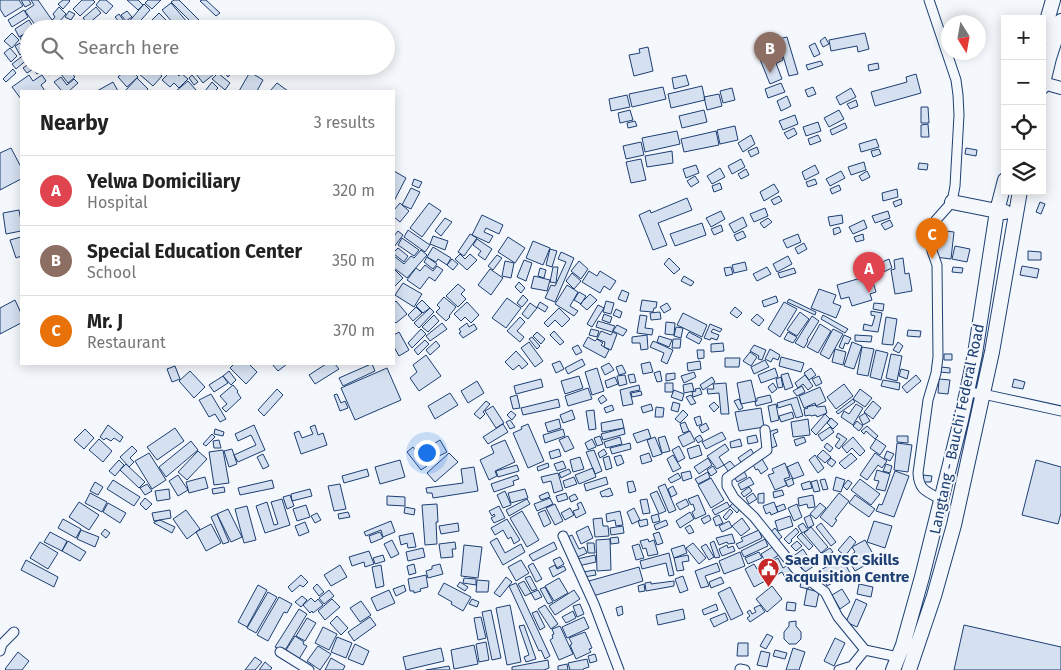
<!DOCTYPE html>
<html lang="en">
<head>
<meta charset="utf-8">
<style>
	:root { --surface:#fff; --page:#f6f6f6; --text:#222; --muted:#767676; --line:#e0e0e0; --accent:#c62828 }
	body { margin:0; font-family:"Fira Sans",sans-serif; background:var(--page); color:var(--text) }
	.controls { position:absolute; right:15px; top:15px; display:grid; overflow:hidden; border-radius:0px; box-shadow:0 2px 12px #0003 }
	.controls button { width:45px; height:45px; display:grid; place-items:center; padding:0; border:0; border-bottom:1px solid var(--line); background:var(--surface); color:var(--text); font:25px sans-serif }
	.compass { position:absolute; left:941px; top:15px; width:45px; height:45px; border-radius:50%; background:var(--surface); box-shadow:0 2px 12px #0003; rotate:169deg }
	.you { position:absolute; left:426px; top:452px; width:18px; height:18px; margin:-12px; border:4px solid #fff; border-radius:50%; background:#1a73e8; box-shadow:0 0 0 8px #1a73e833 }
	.badge { display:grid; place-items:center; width:32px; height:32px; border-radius:50%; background:var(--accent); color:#fff; font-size:16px; font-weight:700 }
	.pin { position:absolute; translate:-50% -41px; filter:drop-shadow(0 1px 2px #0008) }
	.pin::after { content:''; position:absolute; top:26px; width:18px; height:15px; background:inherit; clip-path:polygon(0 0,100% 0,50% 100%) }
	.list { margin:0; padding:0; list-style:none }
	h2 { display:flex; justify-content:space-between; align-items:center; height:65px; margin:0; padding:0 20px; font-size:21px }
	h2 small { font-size:16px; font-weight:400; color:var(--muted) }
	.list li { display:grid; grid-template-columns:32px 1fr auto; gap:15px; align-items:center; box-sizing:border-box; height:70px; padding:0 20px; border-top:1px solid var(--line) }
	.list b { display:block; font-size:19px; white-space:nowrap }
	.list p { margin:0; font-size:16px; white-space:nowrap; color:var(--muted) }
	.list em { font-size:16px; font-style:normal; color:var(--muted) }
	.icon { flex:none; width:28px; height:28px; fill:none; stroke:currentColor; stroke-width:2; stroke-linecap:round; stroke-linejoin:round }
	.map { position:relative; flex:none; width:1061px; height:670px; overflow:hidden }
	.search { position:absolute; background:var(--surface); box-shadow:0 2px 12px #0003; left:20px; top:20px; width:375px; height:55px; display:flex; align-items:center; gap:12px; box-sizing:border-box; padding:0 18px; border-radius:28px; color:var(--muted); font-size:19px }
	.panel { position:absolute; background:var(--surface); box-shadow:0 2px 12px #0003; left:20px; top:90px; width:375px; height:275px; border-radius:0px }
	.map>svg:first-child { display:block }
</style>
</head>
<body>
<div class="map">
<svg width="1061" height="670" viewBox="0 0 1061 670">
	<rect width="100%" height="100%" fill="#f4f7fb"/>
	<path fill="#d5e0f0" stroke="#1d3f73" d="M 0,0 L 19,0 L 23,6 L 5,17 L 0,9 Z
		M 21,0 L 29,0 L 31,4 L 25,7 Z
		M 31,0 L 38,0 L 52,20 L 39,29 L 38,29 L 25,11 L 34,5 Z
		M 63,0 L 69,0 L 70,1 L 63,9 L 58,4 Z
		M 82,0 L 93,0 L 95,2 L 80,16 L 73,9 Z
		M 100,0 L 106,0 L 113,6 L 106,14 L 96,5 Z
		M 127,0 L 138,0 L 143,5 L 138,10 Z
		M 148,0 L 161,0 L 152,9 L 145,3 Z
		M 174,0 L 179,0 L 207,28 L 206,29 L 198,29 L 171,2 Z
		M 202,0 L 206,0 L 220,13 L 216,16 L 200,1 Z
		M 171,3 L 193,29 L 178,29 L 162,10 Z
		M 144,4 L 150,10 L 133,29 L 127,24 Z
		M 59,7 L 66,14 L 53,29 L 48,29 L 46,27 L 55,17 L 53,14 Z
		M 96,7 L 101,13 L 88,24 L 83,18 Z
		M 24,10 L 28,17 L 12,27 L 8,20 Z
		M 69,11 L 75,14 L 71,20 L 65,17 Z
		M 127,11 L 132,17 L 126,21 L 121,15 Z
		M 159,13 L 167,21 L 159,29 L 148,29 L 146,26 Z
		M 119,14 L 124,21 L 121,24 L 115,17 Z
		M 29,20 L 34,28 L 29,29 L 29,31 L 19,37 L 15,29 Z
		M 12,33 L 19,40 L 12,48 L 4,41 Z
		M 865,33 L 869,49 L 858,52 L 857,46 L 831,51 L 829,40 Z
		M 27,34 L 29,40 L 29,48 L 25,49 L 20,37 Z
		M 787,37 L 798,74 L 789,76 L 778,39 Z
		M 825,37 L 829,44 L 823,47 L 820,41 Z
		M 768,42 L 782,79 L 770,84 L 755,47 Z
		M 20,43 L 25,52 L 20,55 L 15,46 Z
		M 815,43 L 820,54 L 814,57 L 809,46 Z
		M 778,44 L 783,60 L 777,63 L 772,46 Z
		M 648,47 L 653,71 L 634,76 L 629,55 L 640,53 L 639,49 Z
		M 10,48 L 17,56 L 11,62 L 4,53 Z
		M 25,54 L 29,58 L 16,69 L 12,64 Z
		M 821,61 L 823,65 L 808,70 L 806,65 Z
		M 878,63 L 879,69 L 869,71 L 868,65 Z
		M 29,64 L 29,66 L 39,66 L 42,70 L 37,74 L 33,69 L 27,73 L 23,68 Z
		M 48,66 L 52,66 L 55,71 L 48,75 L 43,69 Z
		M 60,66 L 66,66 L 75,77 L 68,83 L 57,69 Z
		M 130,66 L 151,66 L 162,76 L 153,86 Z
		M 157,66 L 165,66 L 168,70 L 164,74 Z
		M 207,66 L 208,66 L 214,74 L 203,83 L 196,74 Z
		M 211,66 L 220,66 L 222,69 L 216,74 Z
		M 228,66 L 238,66 L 228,77 L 223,71 Z
		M 129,67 L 138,77 L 127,87 L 118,77 Z
		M 13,69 L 16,73 L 6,82 L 3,79 Z
		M 173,70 L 179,76 L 181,73 L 188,79 L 179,88 L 174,83 L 170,87 L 162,80 L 170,72 L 171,73 Z
		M 250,72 L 263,80 L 257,91 L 239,91 Z
		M 218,73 L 230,83 L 225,90 L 212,79 Z
		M 916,74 L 921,93 L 875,106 L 871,92 L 907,82 L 906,77 Z
		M 29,75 L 33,81 L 42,75 L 46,81 L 41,85 L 45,91 L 21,91 L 21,99 L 12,87 Z
		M 192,75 L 198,82 L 194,85 L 189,78 Z
		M 686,75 L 689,85 L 674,89 L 672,78 Z
		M 61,77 L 67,85 L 74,79 L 78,83 L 69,91 L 62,91 L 54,82 Z
		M 137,78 L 148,89 L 146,91 L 125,91 Z
		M 188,81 L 197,91 L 176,91 Z
		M 113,82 L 118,91 L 97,91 Z
		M 212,82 L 218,88 L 215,91 L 205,91 Z
		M 277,83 L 288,91 L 270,91 Z
		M 781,83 L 785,92 L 768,98 L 765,89 Z
		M 702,86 L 705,100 L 671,108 L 668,94 Z
		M 663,87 L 666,99 L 632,107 L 629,94 Z
		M 813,87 L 816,94 L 808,97 L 805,90 Z
		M 732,88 L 735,100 L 723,103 L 720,91 Z
		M 851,88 L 856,97 L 840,105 L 836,97 Z
		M 719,94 L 722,106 L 707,110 L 704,97 Z
		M 627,95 L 630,107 L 611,111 L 609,99 Z
		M 787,96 L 791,106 L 781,111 L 777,101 Z
		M 856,100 L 858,106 L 850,109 L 847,104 Z
		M 921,107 L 928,107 L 929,123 L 921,123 Z
		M 630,110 L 633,120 L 620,123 L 618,113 Z
		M 704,110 L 707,122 L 682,128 L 679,116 Z
		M 839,110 L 844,119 L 829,127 L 824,118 Z
		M 795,115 L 798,124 L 783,130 L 779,121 Z
		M 635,121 L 637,126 L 628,128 L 627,123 Z
		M 818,122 L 821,131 L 806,136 L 803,127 Z
		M 845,123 L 847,128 L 832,135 L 830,130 Z
		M 928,124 L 929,137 L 921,137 L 921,125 Z
		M 735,126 L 738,140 L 720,144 L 717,130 Z
		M 794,128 L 797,134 L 788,139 L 784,133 Z
		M 677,131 L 680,144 L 645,152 L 642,138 Z
		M 716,131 L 719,145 L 684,152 L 681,139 Z
		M 751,135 L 755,144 L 743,152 L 738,143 Z
		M 818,135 L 821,141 L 810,145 L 808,139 Z
		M 876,139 L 879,147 L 861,152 L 859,144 Z
		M 641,142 L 644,155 L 626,159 L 623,146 Z
		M 757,147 L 759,153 L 751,157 L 748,151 Z
		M 11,148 L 21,167 L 21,179 L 0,190 L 0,153 Z
		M 966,148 L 977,150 L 976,156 L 965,154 Z
		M 879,149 L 881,154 L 873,157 L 871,151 Z
		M 672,151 L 673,163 L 647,167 L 645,156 Z
		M 641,159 L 646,180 L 631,183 L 626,162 Z
		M 741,159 L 745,167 L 732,174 L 728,166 Z
		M 864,162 L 866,170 L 851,175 L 848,167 Z
		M 919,163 L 928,164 L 927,170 L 918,169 Z
		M 696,165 L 699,173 L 686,178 L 683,169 Z
		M 815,165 L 819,173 L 805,180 L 802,172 Z
		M 720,168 L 725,177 L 712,184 L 707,176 Z
		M 746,169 L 749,175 L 741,179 L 738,174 Z
		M 394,171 L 406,178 L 394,201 Z
		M 841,171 L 845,178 L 830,186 L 826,179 Z
		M 867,171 L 870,177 L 862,181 L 859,176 Z
		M 695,176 L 699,182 L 691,187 L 687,181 Z
		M 414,179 L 422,182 L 419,188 L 412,185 Z
		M 815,179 L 817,184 L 808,187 L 806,182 Z
		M 720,183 L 722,189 L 714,192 L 712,186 Z
		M 774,184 L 779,192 L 764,201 L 760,192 Z
		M 839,185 L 841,190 L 832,194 L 830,189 Z
		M 411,188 L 420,192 L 411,209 L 402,205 Z
		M 897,189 L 898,197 L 883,201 L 882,193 Z
		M 779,196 L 782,201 L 774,205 L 771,200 Z
		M 687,198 L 692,210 L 658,223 L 667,245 L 653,250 L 639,215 L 650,210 L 651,213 Z
		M 901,199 L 902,204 L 895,207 L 893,202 Z
		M 1040,202 L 1045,204 L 1041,214 L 1036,212 Z
		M 400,203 L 409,211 L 400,222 L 394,217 L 394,210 Z
		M 429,203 L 441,211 L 422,237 L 410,228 Z
		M 765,208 L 768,216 L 754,222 L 750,214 Z
		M 19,210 L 21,221 L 21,231 L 6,234 L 3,213 Z
		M 721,211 L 725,219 L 711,227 L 706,218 Z
		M 888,211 L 890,218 L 875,223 L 872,216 Z
		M 482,215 L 503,225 L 499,234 L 486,228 L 484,232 L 493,236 L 489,243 L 472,235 Z
		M 842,215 L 843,223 L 830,226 L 828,217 Z
		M 743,217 L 747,226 L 734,233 L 729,224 Z
		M 445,218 L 452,222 L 441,236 L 435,231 Z
		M 768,218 L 772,222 L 764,228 L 760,223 Z
		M 864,220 L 867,228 L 853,234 L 849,227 Z
		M 890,220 L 893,226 L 885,230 L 881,224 Z
		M 702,223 L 706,235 L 675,246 L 670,234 Z
		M 721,225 L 723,231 L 714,235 L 711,229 Z
		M 839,227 L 841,232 L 834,235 L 833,229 Z
		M 408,230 L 430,245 L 425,252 L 404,237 Z
		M 938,230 L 954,232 L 951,259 L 935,257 Z
		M 398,231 L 403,235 L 394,247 L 394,236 Z
		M 743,231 L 746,237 L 737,241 L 734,235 Z
		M 470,234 L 477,238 L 464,256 L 458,252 Z
		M 798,234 L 801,242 L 787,248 L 783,240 Z
		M 863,234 L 864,240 L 856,242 L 854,237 Z
		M 433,236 L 448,241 L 445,250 L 430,244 Z
		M 21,237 L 21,256 L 16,258 L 10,240 Z
		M 508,237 L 525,248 L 515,263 L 498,252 Z
		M 402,238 L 419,250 L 414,256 L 398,245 Z
		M 477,239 L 492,249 L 485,260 L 478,255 L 481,251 L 473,245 Z
		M 533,241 L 550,248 L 543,265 L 526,258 Z
		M 804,243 L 807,249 L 798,254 L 795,248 Z
		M 955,246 L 970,249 L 967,262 L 952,259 Z
		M 433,247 L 451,258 L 447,265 L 438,259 L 436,262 L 427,257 Z
		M 398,248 L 408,256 L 404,262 L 394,254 L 394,252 Z
		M 550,249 L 557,251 L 552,267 L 546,265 Z
		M 421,250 L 427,255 L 407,278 L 394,268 L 394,256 L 404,264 L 411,256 L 414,258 Z
		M 1028,251 L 1041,252 L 1041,260 L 1028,260 Z
		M 561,252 L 574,258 L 555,302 L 545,298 L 551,285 L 555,286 L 566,262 L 558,259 Z
		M 460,254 L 465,259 L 470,254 L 477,260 L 467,270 L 455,259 Z
		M 497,255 L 502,258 L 493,270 L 488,266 Z
		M 788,256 L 792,264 L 777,272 L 773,264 Z
		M 427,257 L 437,264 L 433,269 L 424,262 Z
		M 669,258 L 680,269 L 674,274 L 664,264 Z
		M 903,258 L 905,274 L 909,273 L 912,291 L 895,294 L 891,270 L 895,269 L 894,260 Z
		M 452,259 L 458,264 L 453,270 L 447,265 Z
		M 889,259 L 892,268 L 875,276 L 871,267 Z
		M 524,260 L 532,263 L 526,281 L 517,277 Z
		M 505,261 L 514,263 L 511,278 L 502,276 Z
		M 579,261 L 588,269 L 581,279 L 571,271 Z
		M 745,262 L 747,270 L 734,273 L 732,265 Z
		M 425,265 L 433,271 L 437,266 L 443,270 L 435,281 L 429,277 L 420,289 L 407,280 L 416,268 L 420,271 Z
		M 1022,266 L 1039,269 L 1037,278 L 1020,275 Z
		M 553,267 L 558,267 L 556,283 L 550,282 Z
		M 731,267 L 733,274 L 726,276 L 724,268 Z
		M 767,267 L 771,274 L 757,281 L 753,274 Z
		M 953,267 L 963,268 L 962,273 L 952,272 Z
		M 540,268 L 546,270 L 544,278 L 538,276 Z
		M 794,268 L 796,273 L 780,278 L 778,273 Z
		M 394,269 L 403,278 L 394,287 Z
		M 490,269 L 503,278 L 491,295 L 478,285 Z
		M 589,271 L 597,276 L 600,271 L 616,281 L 610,290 L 604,286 L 600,293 L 582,282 Z
		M 572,273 L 581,281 L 574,289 L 566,281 Z
		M 871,275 L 876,292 L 870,294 L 872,300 L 852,306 L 849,297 L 841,299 L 837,285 Z
		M 534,276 L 550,280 L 547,291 L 531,288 Z
		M 684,276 L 694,282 L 691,286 L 681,281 Z
		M 519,282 L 525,288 L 521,293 L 515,287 Z
		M 403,283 L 422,294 L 414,307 L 395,295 Z
		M 458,284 L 465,290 L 461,294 L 466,299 L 458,307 L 446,296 Z
		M 567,285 L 578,292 L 570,306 L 578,311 L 574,316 L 555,304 Z
		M 819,289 L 836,295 L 833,303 L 841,306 L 836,318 L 811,308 Z
		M 622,290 L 629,293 L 626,302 L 618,299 Z
		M 579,292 L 586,296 L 581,304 L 574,300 Z
		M 590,294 L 597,300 L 587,310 L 580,304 Z
		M 523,295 L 528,300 L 522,307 L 517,303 Z
		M 776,296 L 778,302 L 764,307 L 762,301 Z
		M 444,297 L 456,307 L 449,316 L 450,317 L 446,321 L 436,312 L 440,308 L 437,305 Z
		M 507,298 L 521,308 L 506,328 L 492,318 Z
		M 789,299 L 816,312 L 815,315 L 787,302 Z
		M 15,300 L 21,313 L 21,323 L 0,334 L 0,308 Z
		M 422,300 L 430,308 L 423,313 L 416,306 Z
		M 642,300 L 657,302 L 656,308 L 654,308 L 653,312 L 640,311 Z
		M 396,301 L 407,314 L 396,323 L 394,321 L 394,303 Z
		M 606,301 L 614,303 L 611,314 L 603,312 Z
		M 467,302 L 479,315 L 471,323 L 465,317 L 461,321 L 454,314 Z
		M 540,302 L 548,307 L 545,312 L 537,307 Z
		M 784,302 L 797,309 L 780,337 L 768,329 Z
		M 530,303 L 537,308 L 528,319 L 522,314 Z
		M 667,303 L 671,309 L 664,313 L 660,307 Z
		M 874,303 L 884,304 L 883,311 L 873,309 Z
		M 598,305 L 604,308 L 592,327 L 587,324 Z
		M 416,307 L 422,313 L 413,321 L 408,315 Z
		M 735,307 L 742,313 L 737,318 L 730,313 Z
		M 430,308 L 434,312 L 419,328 L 414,323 Z
		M 559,308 L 570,319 L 562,327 L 555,320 L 548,327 L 544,323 Z
		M 616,309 L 622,312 L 620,318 L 613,315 Z
		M 871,311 L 882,313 L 878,332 L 863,330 L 864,324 L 872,326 L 875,316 L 871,315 Z
		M 660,312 L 661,319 L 651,320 L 650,313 Z
		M 800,312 L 809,319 L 797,336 L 787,330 Z
		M 683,313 L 707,325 L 702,337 L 677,325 Z
		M 604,314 L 612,317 L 610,323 L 602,320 Z
		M 757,314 L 764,320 L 759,326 L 751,320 Z
		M 434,315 L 439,321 L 428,332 L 422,327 Z
		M 640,315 L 647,316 L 645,328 L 653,329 L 652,335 L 637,333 Z
		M 823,315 L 848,329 L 845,333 L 821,319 Z
		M 812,316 L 819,321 L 807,340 L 808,341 L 804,348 L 795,343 Z
		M 520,317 L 525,322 L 517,331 L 524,337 L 520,342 L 507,331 Z
		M 886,317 L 897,319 L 893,345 L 882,344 Z
		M 598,321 L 615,326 L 612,332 L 596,327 Z
		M 666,322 L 675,323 L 674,335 L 665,334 Z
		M 442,323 L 447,329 L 430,341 L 426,336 Z
		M 467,323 L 469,327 L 474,324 L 477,329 L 463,338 L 459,333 L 461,332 L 459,329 Z
		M 710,324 L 722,329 L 720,332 L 713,329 L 711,332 L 719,335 L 717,340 L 711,338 L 710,340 L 704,338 Z
		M 820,324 L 831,331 L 818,353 L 807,347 Z
		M 617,325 L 627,330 L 623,336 L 613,331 Z
		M 676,327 L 683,328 L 681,338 L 674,336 Z
		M 421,329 L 426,334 L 412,348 L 408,343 Z
		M 591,329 L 599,331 L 597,337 L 589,335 Z
		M 833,329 L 843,334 L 829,359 L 820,354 Z
		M 908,330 L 921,331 L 920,337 L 907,336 Z
		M 554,331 L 564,342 L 560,345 L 550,335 Z
		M 601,331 L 611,335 L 613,332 L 617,334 L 611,350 L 604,347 L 605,342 L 597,339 Z
		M 399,332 L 409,350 L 399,356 L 394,347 L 394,335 Z
		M 537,332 L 545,339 L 541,344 L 533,336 Z
		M 689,332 L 702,339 L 699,344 L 686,337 Z
		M 788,332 L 797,337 L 793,343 L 784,339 Z
		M 647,335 L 648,349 L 641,350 L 640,343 L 632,343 L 632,337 Z
		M 844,335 L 851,338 L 848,344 L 845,343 L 843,349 L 839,347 Z
		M 855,335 L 872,336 L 871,342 L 855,341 Z
		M 659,336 L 672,340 L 669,347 L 657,342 Z
		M 532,337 L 540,346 L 537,349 L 529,339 Z
		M 588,337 L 595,341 L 597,339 L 603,343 L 601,345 L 609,350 L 605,358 L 583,346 Z
		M 673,339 L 681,339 L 680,348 L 672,348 Z
		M 425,340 L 429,344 L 418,355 L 414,350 Z
		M 436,341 L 440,346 L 430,355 L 426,350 Z
		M 653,341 L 673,350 L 667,364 L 661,361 L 664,353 L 650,347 Z
		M 529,342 L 543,361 L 535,367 L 521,348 Z
		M 852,342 L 862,346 L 854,369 L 844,366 Z
		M 898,342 L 903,346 L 899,353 L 893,350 Z
		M 723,343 L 724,351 L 711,352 L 711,344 Z
		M 578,345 L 582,352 L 576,355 L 572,348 Z
		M 754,345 L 766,350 L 762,360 L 758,359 L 759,356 L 750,351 Z
		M 862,347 L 874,349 L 868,376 L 857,374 Z
		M 770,349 L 780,355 L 778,360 L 773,358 L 771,362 L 765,359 Z
		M 835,349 L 846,352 L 843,365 L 832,362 Z
		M 697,350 L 704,350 L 704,358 L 698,359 Z
		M 876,350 L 888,353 L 881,380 L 870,377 Z
		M 516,351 L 528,364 L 522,369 L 519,365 L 513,370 L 505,362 Z
		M 750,352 L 757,357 L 751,366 L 743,361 Z
		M 891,354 L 902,356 L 897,381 L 886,378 Z
		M 944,354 L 952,354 L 952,360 L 944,360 Z
		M 426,355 L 441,376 L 419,391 L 410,378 L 417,372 L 413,365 Z
		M 781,357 L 804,363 L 801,372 L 779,366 Z
		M 725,358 L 740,358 L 739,367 L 725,367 Z
		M 582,359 L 585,365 L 568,374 L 565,368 Z
		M 765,360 L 769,367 L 754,374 L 751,367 Z
		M 560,361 L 564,369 L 556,373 L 552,364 Z
		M 700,361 L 701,369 L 688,371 L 687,363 Z
		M 650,362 L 653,372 L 643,374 L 641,364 Z
		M 609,363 L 614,370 L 605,375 L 601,367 Z
		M 234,364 L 249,364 L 257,372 L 246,384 L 230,368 Z
		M 272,364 L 287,364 L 278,371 Z
		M 326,364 L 335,364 L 339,369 L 315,384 L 309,375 Z
		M 371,364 L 372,364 L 375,371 L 343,386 L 339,378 Z
		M 622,365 L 626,373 L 619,375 L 616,367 Z
		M 175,366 L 180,379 L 172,382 L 167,369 Z
		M 941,367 L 950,368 L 950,373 L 940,372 Z
		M 387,368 L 401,400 L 355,420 L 341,388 Z
		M 597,368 L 604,391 L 592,395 L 585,372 Z
		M 775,368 L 778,377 L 761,383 L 758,375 Z
		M 811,368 L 816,375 L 809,380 L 804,373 Z
		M 901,369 L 909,371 L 907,379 L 899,376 Z
		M 190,371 L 205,387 L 194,398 L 179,381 Z
		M 229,371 L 236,380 L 231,385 L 223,376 Z
		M 660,371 L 662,381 L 657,382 L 654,373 Z
		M 694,372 L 696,377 L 684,383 L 681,376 Z
		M 675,373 L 675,379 L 666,381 L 666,374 Z
		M 788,373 L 793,387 L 785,390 L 781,375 Z
		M 634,374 L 636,382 L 630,383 L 628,375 Z
		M 625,375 L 627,384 L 619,386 L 617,376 Z
		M 805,375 L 813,386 L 808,390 L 803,384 L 798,388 L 795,383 Z
		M 916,375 L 921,381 L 907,393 L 902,387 Z
		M 223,376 L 228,383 L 214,392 L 209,385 Z
		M 579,376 L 583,388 L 565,394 L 561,381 Z
		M 819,376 L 822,383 L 816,386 L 812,379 Z
		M 615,377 L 618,384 L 607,388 L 605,381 Z
		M 712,377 L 715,382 L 703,390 L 700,385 Z
		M 781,377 L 783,387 L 778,388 L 776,379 Z
		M 541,379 L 543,387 L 516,394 L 514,386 Z
		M 939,379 L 950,380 L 948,394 L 938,393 Z
		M 1014,379 L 1025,382 L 1023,389 L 1012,387 Z
		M 751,380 L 756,401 L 741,404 L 737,383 Z
		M 883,380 L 900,383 L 899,390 L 881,386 Z
		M 477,381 L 484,393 L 468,403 L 461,391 Z
		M 665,383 L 673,383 L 673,392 L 665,392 Z
		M 692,383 L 694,391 L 684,393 L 683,385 Z
		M 726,383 L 729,414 L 721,414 L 719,393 L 708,394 L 707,389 L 714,389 L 713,384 Z
		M 773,383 L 777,389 L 772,393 L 768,387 Z
		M 844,384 L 853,396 L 836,409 L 827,397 Z
		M 233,385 L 238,391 L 237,392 L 241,398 L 226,412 L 222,408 L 227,404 L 220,396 Z
		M 639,385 L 640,390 L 630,392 L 633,404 L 623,406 L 620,390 Z
		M 802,386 L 805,392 L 797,396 L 793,391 Z
		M 820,387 L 826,401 L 816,406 L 815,403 L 804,408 L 799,396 Z
		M 588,388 L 592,399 L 568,406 L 565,396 Z
		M 700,388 L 702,394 L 693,397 L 692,392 L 696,391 L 695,389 Z
		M 277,389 L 283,395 L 264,416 L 258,410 Z
		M 860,389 L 872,398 L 865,407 L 853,399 Z
		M 674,390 L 684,394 L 682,401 L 671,397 Z
		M 641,391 L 642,395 L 632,397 L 631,393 Z
		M 450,393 L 458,405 L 435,419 L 428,406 Z
		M 211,394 L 226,419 L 220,422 L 215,414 L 209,417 L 199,400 Z
		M 337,394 L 341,403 L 345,401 L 348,408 L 340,411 L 334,395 Z
		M 517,395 L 520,408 L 513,409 L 510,397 Z
		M 603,395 L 607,400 L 601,404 L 598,399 Z
		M 691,395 L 696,403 L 691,405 L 686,397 Z
		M 770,395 L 772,402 L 756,406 L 755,402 L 757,401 L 757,398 Z
		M 797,397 L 803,416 L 796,418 L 791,404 L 778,408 L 777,403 Z
		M 558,399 L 560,407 L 523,415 L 521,408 Z
		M 739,399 L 743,408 L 739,410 L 734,401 Z
		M 853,399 L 855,402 L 838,414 L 836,412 Z
		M 486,401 L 490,404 L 483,412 L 485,414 L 480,419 L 474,414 Z
		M 873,401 L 881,408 L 873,419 L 864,412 Z
		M 673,402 L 680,404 L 678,412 L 671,410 Z
		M 714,402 L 719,407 L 714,412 L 709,406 Z
		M 651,404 L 653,410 L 643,413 L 641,407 Z
		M 776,404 L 779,420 L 771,422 L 768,406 Z
		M 856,404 L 863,408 L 853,425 L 841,417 L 844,411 L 849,414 Z
		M 612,405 L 614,410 L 606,413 L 604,408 Z
		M 815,405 L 817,407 L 825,406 L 827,413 L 817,417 L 816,415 L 811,416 L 810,415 L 805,416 L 804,409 L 808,408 L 807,407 Z
		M 493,406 L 504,423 L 496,428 L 485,411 Z
		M 656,407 L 664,408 L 663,417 L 655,417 Z
		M 761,408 L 764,427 L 739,431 L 735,412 Z
		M 572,410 L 575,419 L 563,423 L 560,415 Z
		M 594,410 L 596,429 L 589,430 L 586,411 Z
		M 683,410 L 688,415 L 680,423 L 675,419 Z
		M 511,411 L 516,415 L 512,420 L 507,415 Z
		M 792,412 L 794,418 L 781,422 L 779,416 Z
		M 865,413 L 870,421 L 863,425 L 859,417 Z
		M 825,414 L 830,419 L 816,435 L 811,430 Z
		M 700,416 L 702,424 L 697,426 L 694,418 Z
		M 831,418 L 838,424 L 833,429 L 827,423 Z
		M 559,419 L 561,428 L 548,432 L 545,423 Z
		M 622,419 L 624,428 L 602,432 L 601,423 Z
		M 808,419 L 810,435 L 793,437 L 791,422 Z
		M 510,420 L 515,427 L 510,429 L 506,422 Z
		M 857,421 L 863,426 L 859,431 L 853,426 Z
		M 685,422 L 689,431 L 683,433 L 680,424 Z
		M 706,423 L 709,429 L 702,433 L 699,427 Z
		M 503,424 L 508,432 L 488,444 L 483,437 Z
		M 528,424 L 544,461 L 528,468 L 513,433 L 522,429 L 521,427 Z
		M 108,425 L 123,437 L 120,442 L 114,438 L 111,441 L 106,438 L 104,440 L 100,437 Z
		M 254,425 L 265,450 L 238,462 L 234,455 L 256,445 L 251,435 L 238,441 L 235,434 Z
		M 315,425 L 318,435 L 323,433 L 327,445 L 301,454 L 294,433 L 299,431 L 302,438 L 313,434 L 310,427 Z
		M 867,426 L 878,436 L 875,439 L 866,431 L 864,434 L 861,431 Z
		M 830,427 L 834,432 L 822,441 L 818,435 Z
		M 175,428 L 184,441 L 157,460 L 147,447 Z
		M 624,428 L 625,434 L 603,440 L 601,434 Z
		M 85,429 L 94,438 L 84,449 L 74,440 Z
		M 215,429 L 224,432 L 223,436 L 214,434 Z
		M 563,429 L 565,436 L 545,443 L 543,435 Z
		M 648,429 L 651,438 L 637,443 L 633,434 Z
		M 777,429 L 778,432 L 773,434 L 777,446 L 771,448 L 766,433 Z
		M 690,431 L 695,441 L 683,447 L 678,437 Z
		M 722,432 L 726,439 L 706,449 L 702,442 Z
		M 838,433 L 847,439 L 839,449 L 835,446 L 840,439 L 836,437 Z
		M 212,434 L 215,437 L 206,446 L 203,444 Z
		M 700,435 L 703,440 L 698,443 L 695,438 Z
		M 756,435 L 758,442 L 748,444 L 747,437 Z
		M 568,436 L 574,448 L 565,452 L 559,440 Z
		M 600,436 L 603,444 L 597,446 L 594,438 Z
		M 665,436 L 670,451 L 662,453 L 658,438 Z
		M 897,436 L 908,436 L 908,443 L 897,442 Z
		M 620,437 L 622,444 L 606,448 L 604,442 Z
		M 655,437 L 662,454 L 653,457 L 647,440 Z
		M 804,437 L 806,442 L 796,446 L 794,440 Z
		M 853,437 L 865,451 L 860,456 L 852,448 L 847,453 L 842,447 Z
		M 99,439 L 112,451 L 103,462 L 89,450 Z
		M 592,439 L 596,447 L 588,450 L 585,443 Z
		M 740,439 L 742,446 L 731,448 L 730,442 Z
		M 876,439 L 886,446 L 880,455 L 870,448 Z
		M 219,440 L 221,448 L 214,448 L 213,441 Z
		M 440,440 L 447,452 L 435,458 L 429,447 Z
		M 505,440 L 515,462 L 495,471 L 497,476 L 489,480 L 480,460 L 494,453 L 491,446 Z
		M 191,441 L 198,450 L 166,477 L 159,467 Z
		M 630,443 L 631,449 L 612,454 L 610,448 Z
		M 827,443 L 833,448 L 830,452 L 824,447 Z
		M 897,443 L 912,445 L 908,472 L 894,470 Z
		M 725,444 L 729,450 L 719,457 L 724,465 L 717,469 L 707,456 Z
		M 699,445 L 702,455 L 690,459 L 687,449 Z
		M 132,446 L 137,451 L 130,458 L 134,462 L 129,467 L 120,457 Z
		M 679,446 L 685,458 L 678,462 L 672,450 Z
		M 413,447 L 427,466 L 421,470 L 407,452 Z
		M 232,449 L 237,464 L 229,467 L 224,451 Z
		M 559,449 L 561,456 L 551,459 L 549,452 Z
		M 604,449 L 607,454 L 600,458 L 598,453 Z
		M 751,449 L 755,456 L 743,465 L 738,458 Z
		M 223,450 L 229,483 L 214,485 L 209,452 Z
		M 594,450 L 602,471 L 595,474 L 586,452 Z
		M 823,450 L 831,457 L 825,463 L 817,456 Z
		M 198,451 L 207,459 L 187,480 L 178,472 Z
		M 887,451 L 894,454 L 890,461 L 884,458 Z
		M 149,453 L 166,480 L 152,489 L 135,461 Z
		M 449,453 L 458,462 L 435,482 L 427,473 Z
		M 649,453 L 652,461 L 642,464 L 640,456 Z
		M 851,453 L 857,459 L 845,469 L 839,463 Z
		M 875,453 L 887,461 L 882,468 L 878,465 L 867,480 L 860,475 Z
		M 263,454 L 269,466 L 263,469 L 257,457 Z
		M 621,455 L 624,463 L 617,466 L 614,457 Z
		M 673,455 L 681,468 L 673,472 L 667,459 Z
		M 815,455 L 824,468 L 818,473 L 809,460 Z
		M 609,456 L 612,468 L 606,470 L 603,458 Z
		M 580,457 L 584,469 L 573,472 L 570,460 Z
		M 708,458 L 712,465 L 699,474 L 694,467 Z
		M 831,458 L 836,462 L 832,467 L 827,463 Z
		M 762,459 L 768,469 L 761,474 L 758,469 L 756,470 L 753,465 Z
		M 119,460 L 124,465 L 115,476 L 109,471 Z
		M 400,460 L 405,477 L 380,484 L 375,467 Z
		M 1036,460 L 1061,467 L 1061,513 L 1058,524 L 1022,515 Z
		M 563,461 L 566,468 L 557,471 L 554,464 Z
		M 730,461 L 737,469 L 730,474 L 724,465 Z
		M 798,462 L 804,475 L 793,479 L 787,467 Z
		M 548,463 L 549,467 L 538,471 L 537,467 Z
		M 785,463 L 790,477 L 784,479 L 787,485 L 775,490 L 768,475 L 774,473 L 772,469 Z
		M 126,464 L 145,482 L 139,488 L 120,470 Z
		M 886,464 L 892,466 L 890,473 L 883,471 Z
		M 517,465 L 519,471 L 498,477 L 496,471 Z
		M 713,466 L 717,472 L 711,476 L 707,470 Z
		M 474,467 L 478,491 L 433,498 L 432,493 L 427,493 L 426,488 L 463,483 L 461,469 Z
		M 593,468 L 596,477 L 579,484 L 575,475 Z
		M 367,469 L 369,476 L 344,483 L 342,476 Z
		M 569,469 L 571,473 L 561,478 L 559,473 Z
		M 877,470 L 890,474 L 885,491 L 876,489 L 879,481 L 874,480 Z
		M 690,471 L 692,478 L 683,481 L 681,473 Z
		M 744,471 L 747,477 L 737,482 L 734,476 Z
		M 895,471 L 909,476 L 894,517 L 876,511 L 879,504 L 882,505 Z
		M 708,472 L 710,478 L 698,484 L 695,479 Z
		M 558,473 L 563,490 L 554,493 L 551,481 L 543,483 L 541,477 Z
		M 678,473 L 681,478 L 671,483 L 668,479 Z
		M 178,475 L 188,490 L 178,496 L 169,481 Z
		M 517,475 L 519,479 L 513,481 L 514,485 L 494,492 L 491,484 Z
		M 923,475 L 932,476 L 931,482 L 923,482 Z
		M 205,477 L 208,488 L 189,493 L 186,482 Z
		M 574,477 L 577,484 L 565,488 L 563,481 Z
		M 606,477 L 608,484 L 586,491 L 584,484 Z
		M 750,477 L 754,484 L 741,490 L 738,484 Z
		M 836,477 L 845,480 L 841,492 L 833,490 Z
		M 711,478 L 724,500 L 711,508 L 698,485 Z
		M 792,478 L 794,484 L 788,487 L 785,481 Z
		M 825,479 L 828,489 L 823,490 L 820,480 Z
		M 860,479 L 880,494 L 871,505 L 851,490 Z
		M 113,480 L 140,497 L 134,506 L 107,489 Z
		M 272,480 L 274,488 L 240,495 L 238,488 Z
		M 817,480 L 820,491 L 814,492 L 811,482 Z
		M 848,480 L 852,483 L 847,490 L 843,486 Z
		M 633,481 L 636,491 L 629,493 L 627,482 Z
		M 810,481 L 812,488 L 803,490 L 801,484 Z
		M 95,482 L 103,487 L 98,495 L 90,491 Z
		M 147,484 L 152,491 L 145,495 L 140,488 Z
		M 340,484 L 346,509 L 334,511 L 328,486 Z
		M 665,484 L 676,510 L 669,513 L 658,487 Z
		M 673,486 L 677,494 L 671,497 L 668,489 Z
		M 224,487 L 225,492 L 213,494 L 212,489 Z
		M 749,487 L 752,491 L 744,497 L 741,493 Z
		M 610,488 L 613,495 L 607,497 L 606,496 L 602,497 L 600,492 Z
		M 169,489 L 170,499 L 157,501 L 155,491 Z
		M 310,489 L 312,496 L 292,501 L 291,494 Z
		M 525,489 L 528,498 L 511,503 L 508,493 Z
		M 782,490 L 784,495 L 774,498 L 773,492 Z
		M 505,491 L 511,505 L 503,508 L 497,495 Z
		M 657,491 L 666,511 L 659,514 L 650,494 Z
		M 548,492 L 550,497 L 541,500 L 539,496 Z
		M 90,493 L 107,502 L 102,512 L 85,503 Z
		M 566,493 L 568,499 L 558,502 L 556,496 Z
		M 753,493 L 757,499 L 749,504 L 746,498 Z
		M 764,493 L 764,503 L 758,503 L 758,494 Z
		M 839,493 L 849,501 L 835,519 L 837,520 L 832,527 L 820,517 Z
		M 575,494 L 578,499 L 571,502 L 569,497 Z
		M 290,495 L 294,506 L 287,509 L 283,497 Z
		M 698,495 L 706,514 L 695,519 L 692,512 L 695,510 L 693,504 L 691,505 L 688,499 Z
		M 813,495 L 815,507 L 808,508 L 807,504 L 799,506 L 798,498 Z
		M 855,495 L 875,509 L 869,517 L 849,503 Z
		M 387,496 L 405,497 L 405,506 L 387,505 Z
		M 145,498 L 152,504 L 146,510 L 140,504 Z
		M 550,498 L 553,504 L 537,511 L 534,504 Z
		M 282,499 L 290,525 L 265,533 L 256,506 L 267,502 L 274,525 L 278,524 L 271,502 Z
		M 527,499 L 530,504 L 509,516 L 506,510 Z
		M 647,499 L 650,513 L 643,514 L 640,500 Z
		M 686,499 L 689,505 L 680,510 L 676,504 Z
		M 79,502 L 99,515 L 89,530 L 69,517 Z
		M 581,502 L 586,513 L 576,518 L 573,511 L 579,509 L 577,504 Z
		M 727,502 L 730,507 L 715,515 L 712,510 Z
		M 774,502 L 778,512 L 771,515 L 770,512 L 766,514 L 763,506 Z
		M 108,503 L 126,513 L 120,523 L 103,512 Z
		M 733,503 L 740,509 L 737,513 L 730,506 Z
		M 820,503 L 826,508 L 816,519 L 810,514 Z
		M 437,504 L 438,522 L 436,522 L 437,544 L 425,545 L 422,505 Z
		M 555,504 L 563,521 L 555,525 L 546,508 Z
		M 784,504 L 786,509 L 778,512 L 776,507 Z
		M 797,504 L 802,517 L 794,521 L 788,508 Z
		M 306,505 L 310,517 L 297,521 L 293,509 Z
		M 247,506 L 256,540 L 244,543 L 235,509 Z
		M 499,506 L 505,518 L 494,523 L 491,518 L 495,516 L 494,514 L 492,516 L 489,511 Z
		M 405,507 L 415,509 L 414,515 L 404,513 Z
		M 570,508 L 574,515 L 565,520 L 561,513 Z
		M 634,508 L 640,520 L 632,524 L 627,512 Z
		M 228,509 L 242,537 L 231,542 L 217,514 Z
		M 730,509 L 733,512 L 726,520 L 723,517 Z
		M 170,510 L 171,518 L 154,521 L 152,513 Z
		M 186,510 L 200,529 L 187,539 L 173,519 Z
		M 545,510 L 551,523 L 544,527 L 538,513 Z
		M 522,511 L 539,540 L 527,547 L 510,518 Z
		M 620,511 L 623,525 L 616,526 L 615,520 L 607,522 L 606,514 Z
		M 348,512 L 350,517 L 339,519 L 338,514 Z
		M 690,512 L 694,519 L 680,528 L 676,521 Z
		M 317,513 L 321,520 L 315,523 L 311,516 Z
		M 217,514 L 229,542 L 223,544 L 211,517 Z
		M 658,514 L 660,521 L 653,523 L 651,516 Z
		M 709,515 L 711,520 L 704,524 L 701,519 Z
		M 719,515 L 723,523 L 716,526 L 713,518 Z
		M 810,515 L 814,525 L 808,528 L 804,518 Z
		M 790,516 L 793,526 L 778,531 L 775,521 Z
		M 602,518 L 603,526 L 608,526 L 609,536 L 595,537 L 593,519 Z
		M 742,518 L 750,529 L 741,536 L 732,526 Z
		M 63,519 L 81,529 L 76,538 L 58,528 Z
		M 507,519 L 520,540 L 514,544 L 511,537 L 508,539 L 503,530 L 495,535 L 491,528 Z
		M 647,519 L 648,525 L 640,527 L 638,521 Z
		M 160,520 L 175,527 L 172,533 L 154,523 L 154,522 Z
		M 666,520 L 668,525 L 656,530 L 654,525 Z
		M 391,521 L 395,532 L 383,537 L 381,530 L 366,536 L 364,532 Z
		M 729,521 L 732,527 L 722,532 L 719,526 Z
		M 874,521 L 892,526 L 885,548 L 867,542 Z
		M 305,522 L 309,532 L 299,536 L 295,526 Z
		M 458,523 L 459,531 L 441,534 L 439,526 Z
		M 803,523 L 808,530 L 802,533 L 798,526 Z
		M 821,523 L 836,542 L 831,546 L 816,527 Z
		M 211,524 L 221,543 L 206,551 L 196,532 Z
		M 690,525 L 694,532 L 689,534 L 685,528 Z
		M 588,526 L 593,538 L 581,544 L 576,532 Z
		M 623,526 L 624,533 L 611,535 L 610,528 Z
		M 811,527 L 828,547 L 821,553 L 804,533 Z
		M 775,528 L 782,537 L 776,542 L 769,533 Z
		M 796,528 L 799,532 L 791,540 L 792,541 L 789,544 L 784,539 Z
		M 105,529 L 110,533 L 106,538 L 101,534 Z
		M 81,530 L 99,537 L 95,547 L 77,539 Z
		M 759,530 L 762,538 L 739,549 L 736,544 L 743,541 L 741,538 Z
		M 50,532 L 67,541 L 62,551 L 44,542 Z
		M 380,532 L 383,538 L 371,543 L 369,536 Z
		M 659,532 L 663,543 L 657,545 L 653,534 Z
		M 413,533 L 416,547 L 408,548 L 407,543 L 401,545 L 399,536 Z
		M 801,533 L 813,546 L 809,550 L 797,537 Z
		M 732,534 L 735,543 L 728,544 L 727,542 L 719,545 L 716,538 Z
		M 572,535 L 579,549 L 584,547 L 587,553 L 575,558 L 565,538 Z
		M 850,536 L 856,542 L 845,556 L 838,550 Z
		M 618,537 L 619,543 L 611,544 L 610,538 Z
		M 497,538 L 505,553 L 521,544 L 525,552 L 503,565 L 490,542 Z
		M 610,539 L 611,570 L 597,571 L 596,540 Z
		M 648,539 L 649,542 L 654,540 L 658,554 L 648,556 L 646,548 L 643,549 L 640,541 Z
		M 765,539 L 768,546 L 744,557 L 741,551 Z
		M 392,540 L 399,554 L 391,558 L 384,544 Z
		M 865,540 L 876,559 L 855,571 L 847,558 L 855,552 L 852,547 Z
		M 68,541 L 86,552 L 80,561 L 62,551 Z
		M 714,541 L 720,557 L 715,558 L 710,543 Z
		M 797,541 L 802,546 L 796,551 L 791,546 Z
		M 40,542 L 58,553 L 48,569 L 30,558 Z
		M 455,542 L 456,549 L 452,549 L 453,557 L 441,558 L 439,544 Z
		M 554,542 L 557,549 L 533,561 L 529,555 Z
		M 587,543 L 594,543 L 595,553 L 588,553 Z
		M 693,543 L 706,558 L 699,564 L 686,548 Z
		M 639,544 L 644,558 L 636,560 L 632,546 Z
		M 706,544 L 714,557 L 709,560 L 701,547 Z
		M 464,545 L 482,547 L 478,578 L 461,576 Z
		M 684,545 L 687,553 L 674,558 L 671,549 Z
		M 727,545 L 728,548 L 733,546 L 735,551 L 722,556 L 719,549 Z
		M 774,546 L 779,555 L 766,563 L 761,554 Z
		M 423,548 L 425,557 L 408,561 L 406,552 Z
		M 830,548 L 833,552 L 825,557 L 822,553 Z
		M 803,549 L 814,566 L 805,572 L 801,567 L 799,568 L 791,558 Z
		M 369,551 L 374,564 L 365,567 L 364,562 L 352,566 L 349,557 Z
		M 740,552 L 745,566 L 724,574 L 719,561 Z
		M 759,552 L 762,558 L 748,564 L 745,558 Z
		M 669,553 L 674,575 L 669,576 L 666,563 L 642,569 L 640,561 Z
		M 383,555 L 385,561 L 375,564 L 373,558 Z
		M 595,555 L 596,562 L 578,566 L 577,559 Z
		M 688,555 L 689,561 L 682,562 L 684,570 L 677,571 L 674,558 Z
		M 560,557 L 564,564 L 557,568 L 553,560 Z
		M 778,558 L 783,568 L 788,565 L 793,575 L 786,579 L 782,572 L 754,587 L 745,569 L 754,564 L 757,569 Z
		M 842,558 L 850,573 L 827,586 L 819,571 Z
		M 26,560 L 58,577 L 54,587 L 21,570 Z
		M 521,560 L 529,573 L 516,581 L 508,567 Z
		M 533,563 L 542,579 L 536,582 L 528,566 Z
		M 717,563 L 720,571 L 705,576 L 709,586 L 701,588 L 695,571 Z
		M 414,564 L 416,573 L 409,575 L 407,566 Z
		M 440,564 L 443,574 L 428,578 L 426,571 L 432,569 L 432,566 Z
		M 340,565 L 347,577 L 331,586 L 324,575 Z
		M 381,565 L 384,586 L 376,588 L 372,567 Z
		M 555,565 L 557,569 L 564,566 L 566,570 L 553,577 L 549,568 Z
		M 639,567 L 643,581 L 593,596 L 589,581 Z
		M 595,570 L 596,575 L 584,577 L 583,572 Z
		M 301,575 L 308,582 L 303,587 L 300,585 L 292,592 L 288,587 Z
		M 426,575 L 428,587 L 420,589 L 421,591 L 414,593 L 414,591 L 410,591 L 408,579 Z
		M 530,576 L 537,589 L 532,591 L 525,578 Z
		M 683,576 L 688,590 L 680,593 L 675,579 Z
		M 506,577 L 512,582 L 500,597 L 494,593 Z
		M 721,577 L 724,583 L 711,588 L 709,582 Z
		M 464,578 L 476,579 L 476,585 L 463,583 Z
		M 559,578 L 568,593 L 554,601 L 545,586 Z
		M 477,580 L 489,581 L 488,592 L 476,592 Z
		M 524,581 L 531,593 L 525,596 L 518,584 Z
		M 674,581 L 674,586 L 646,591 L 645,583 L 651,582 L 651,584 Z
		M 460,582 L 468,587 L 465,591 L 457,586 Z
		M 801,582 L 809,583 L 808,589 L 800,587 Z
		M 444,583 L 471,597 L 463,611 L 451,604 L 452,602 L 438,594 Z
		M 516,583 L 550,656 L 545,659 L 541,650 L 539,651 L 509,586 Z
		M 317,584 L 324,592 L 319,596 L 313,588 Z
		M 644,584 L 645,591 L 639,592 L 638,586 Z
		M 859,584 L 873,587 L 871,597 L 857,594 Z
		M 258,585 L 267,590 L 247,627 L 238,622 Z
		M 404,585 L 406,591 L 396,596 L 393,589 Z
		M 772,586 L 782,599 L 767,612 L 756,599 Z
		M 545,587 L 553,602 L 548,604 L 540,589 Z
		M 730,587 L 743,614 L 731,620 L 718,593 Z
		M 807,589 L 819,592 L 816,607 L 804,605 Z
		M 842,589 L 850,602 L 840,609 L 832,595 Z
		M 329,590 L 334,596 L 324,604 L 319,598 Z
		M 389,590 L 395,603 L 377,611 L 371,598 Z
		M 538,590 L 542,597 L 535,600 L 531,593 Z
		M 574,590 L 580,599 L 555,615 L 549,606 Z
		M 268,592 L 277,597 L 256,633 L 247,628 Z
		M 302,596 L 307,600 L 301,607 L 295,602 Z
		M 279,597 L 292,604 L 287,613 L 284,612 L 268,641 L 257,635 Z
		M 311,598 L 315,602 L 318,599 L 323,605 L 313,613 L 312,611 L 310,613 L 303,605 Z
		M 332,599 L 340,607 L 325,620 L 318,611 Z
		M 472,599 L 479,602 L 477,607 L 469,604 Z
		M 856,599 L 867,604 L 857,627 L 846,622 Z
		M 361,601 L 371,615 L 360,622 L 350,608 Z
		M 787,602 L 796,603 L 795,611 L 786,610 Z
		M 580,604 L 584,614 L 577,617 L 573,606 Z
		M 716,604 L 718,610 L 704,615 L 702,610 Z
		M 510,605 L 521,662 L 507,665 L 496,608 Z
		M 545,605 L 558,624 L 551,629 L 538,609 Z
		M 760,605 L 765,612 L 750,622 L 747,618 L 750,616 L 747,612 L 750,610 L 752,614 L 756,612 L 754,608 Z
		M 622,606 L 623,614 L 618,616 L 616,608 Z
		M 299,609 L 307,614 L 284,652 L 275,647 Z
		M 683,609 L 685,619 L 658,625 L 656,615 Z
		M 491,610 L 501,658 L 492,660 L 482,612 Z
		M 537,611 L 545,627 L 540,630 L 532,613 Z
		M 573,611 L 576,618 L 566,623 L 562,617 Z
		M 725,613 L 728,620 L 714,627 L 710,619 Z
		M 337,616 L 348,628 L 341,635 L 330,623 Z
		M 370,617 L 376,625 L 354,641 L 348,632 Z
		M 481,617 L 486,638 L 478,640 L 474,618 Z
		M 584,617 L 589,628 L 567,638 L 562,627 Z
		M 307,618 L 316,623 L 305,641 L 296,636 Z
		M 796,621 L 796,626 L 801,632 L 801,639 L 796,644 L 789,644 L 784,639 L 784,632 L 789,626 L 789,622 Z
		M 524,625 L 536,659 L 526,662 L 524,657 L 529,655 L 519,626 Z
		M 964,625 L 1061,647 L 1061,670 L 954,670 Z
		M 560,626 L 573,654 L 559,660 L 550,640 L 553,638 L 552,635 L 554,634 L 552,629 Z
		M 323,627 L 337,634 L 329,650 L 315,643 Z
		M 585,632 L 592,648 L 589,649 L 591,652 L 576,659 L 570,645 L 572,644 L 569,638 Z
		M 767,634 L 773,637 L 766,649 L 760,646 Z
		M 295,636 L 304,642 L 303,644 L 307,646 L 299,659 L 286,650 Z
		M 337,637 L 352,643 L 346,658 L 331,652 Z
		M 835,638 L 845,643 L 834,666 L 824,661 Z
		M 486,642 L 489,660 L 479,662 L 476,644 Z
		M 738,643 L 748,643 L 748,656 L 737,656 Z
		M 355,644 L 369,651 L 363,665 L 348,659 Z
		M 474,645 L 478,664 L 454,669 L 451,650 Z
		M 318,646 L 331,654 L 320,670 L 307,661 Z
		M 441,648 L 444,661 L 406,670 L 403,657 Z
		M 793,648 L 805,652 L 799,670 L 786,670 Z
		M 775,650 L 787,653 L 785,659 L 773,656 Z
		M 761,651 L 770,653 L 767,667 L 757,665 Z
		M 18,652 L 29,661 L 22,670 L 6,670 L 5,669 Z
		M 595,654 L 597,661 L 590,663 L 588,656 Z
		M 255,657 L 262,662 L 255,670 L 245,670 Z
		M 331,658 L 345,666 L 343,670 L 325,670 Z
		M 587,659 L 589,667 L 583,669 L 583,670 L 570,670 L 568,663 Z
		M 548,660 L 549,668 L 544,670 L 512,670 L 512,667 Z
		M 265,662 L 272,668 L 270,670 L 259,670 Z
		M 567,664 L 568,670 L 558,670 L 558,666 Z
		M 449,666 L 450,670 L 426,670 Z"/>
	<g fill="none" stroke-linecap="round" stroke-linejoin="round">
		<defs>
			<path id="minor" d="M 929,0 L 956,80 L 958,95 L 959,115 L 955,186 L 952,202 L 936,220 L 932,251 L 937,265 L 938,357 L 936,373 L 928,400 L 918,473 C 919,492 928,491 941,500
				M 967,392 L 983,394 L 1061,411
				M 765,430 L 767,450 L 727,478 L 727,486 L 734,498 L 754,517 L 799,573 L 825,592 L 838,617 L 865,650 L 898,657
				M 563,536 L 594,604 L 619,670
				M 0,651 L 2,644 L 14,632
				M 280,652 L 309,670
				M 740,669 L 745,670
				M 839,670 L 852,666
				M 851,670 L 852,666 L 865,650"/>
			<path id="secondary" d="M 1043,83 L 1061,88"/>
			<path id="primary" d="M 1042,38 L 1053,0
				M 1042,87 L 1049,58 L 1061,21
				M 952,202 L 997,211 L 1005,212
				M 893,670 L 903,645 L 922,577 L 961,420 L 975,354 L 997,211 L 1005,180
				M 909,670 L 934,596 L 954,525 L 992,352 L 1020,191"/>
		</defs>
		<use href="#minor" stroke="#1d3f73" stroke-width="11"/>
		<use href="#secondary" stroke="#1d3f73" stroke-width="14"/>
		<use href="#primary" stroke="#1d3f73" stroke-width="16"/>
		<use href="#minor" stroke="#f4f7fb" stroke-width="9"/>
		<use href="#secondary" stroke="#f4f7fb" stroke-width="12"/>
		<use href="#primary" stroke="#f4f7fb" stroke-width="14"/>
	</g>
	<defs>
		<symbol id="civic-pin" viewBox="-11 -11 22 30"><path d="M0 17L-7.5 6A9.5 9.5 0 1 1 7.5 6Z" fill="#c62828" stroke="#f4f7fb"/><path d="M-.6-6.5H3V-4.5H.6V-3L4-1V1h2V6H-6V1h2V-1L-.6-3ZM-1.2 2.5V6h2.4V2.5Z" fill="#fff"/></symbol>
	</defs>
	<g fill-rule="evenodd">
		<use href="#civic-pin" x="756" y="556" width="25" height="34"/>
	</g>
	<g text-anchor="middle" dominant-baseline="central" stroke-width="4" stroke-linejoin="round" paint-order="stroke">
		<g font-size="15" fill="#1d3f73" stroke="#f4f7fb">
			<text transform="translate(957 429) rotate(-78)">Langtang - Bauchi Federal Road</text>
		</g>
		<g font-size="15" font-weight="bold" fill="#1d3f73" stroke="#f4f7fb" text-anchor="start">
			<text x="785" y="560">Saed NYSC Skills<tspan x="785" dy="17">acquisition Centre</tspan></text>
		</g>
	</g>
</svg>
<div class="controls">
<button>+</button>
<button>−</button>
<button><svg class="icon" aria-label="locate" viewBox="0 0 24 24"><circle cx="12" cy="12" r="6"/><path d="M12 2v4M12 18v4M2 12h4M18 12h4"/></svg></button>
<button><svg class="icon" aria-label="layers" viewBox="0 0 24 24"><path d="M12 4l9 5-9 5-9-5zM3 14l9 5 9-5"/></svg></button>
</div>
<svg class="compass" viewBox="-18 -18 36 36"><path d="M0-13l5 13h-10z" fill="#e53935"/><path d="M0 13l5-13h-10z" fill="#767676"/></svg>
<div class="you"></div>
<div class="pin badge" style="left:869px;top:293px;background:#e0444e">A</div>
<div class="pin badge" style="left:770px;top:73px;background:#8d6e63">B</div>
<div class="pin badge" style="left:932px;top:259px;background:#e8710a">C</div>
<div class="search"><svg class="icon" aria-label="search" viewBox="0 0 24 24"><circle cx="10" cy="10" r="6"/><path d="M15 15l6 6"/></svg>Search here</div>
<section class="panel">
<h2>Nearby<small>3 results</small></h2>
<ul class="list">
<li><span class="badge" style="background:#e0444e">A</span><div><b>Yelwa Domiciliary</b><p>Hospital</p></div><em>320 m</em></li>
<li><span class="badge" style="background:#8d6e63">B</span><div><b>Special Education Center</b><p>School</p></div><em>350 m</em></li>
<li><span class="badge" style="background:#e8710a">C</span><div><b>Mr. J</b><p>Restaurant</p></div><em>370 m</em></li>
</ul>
</section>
</div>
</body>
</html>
